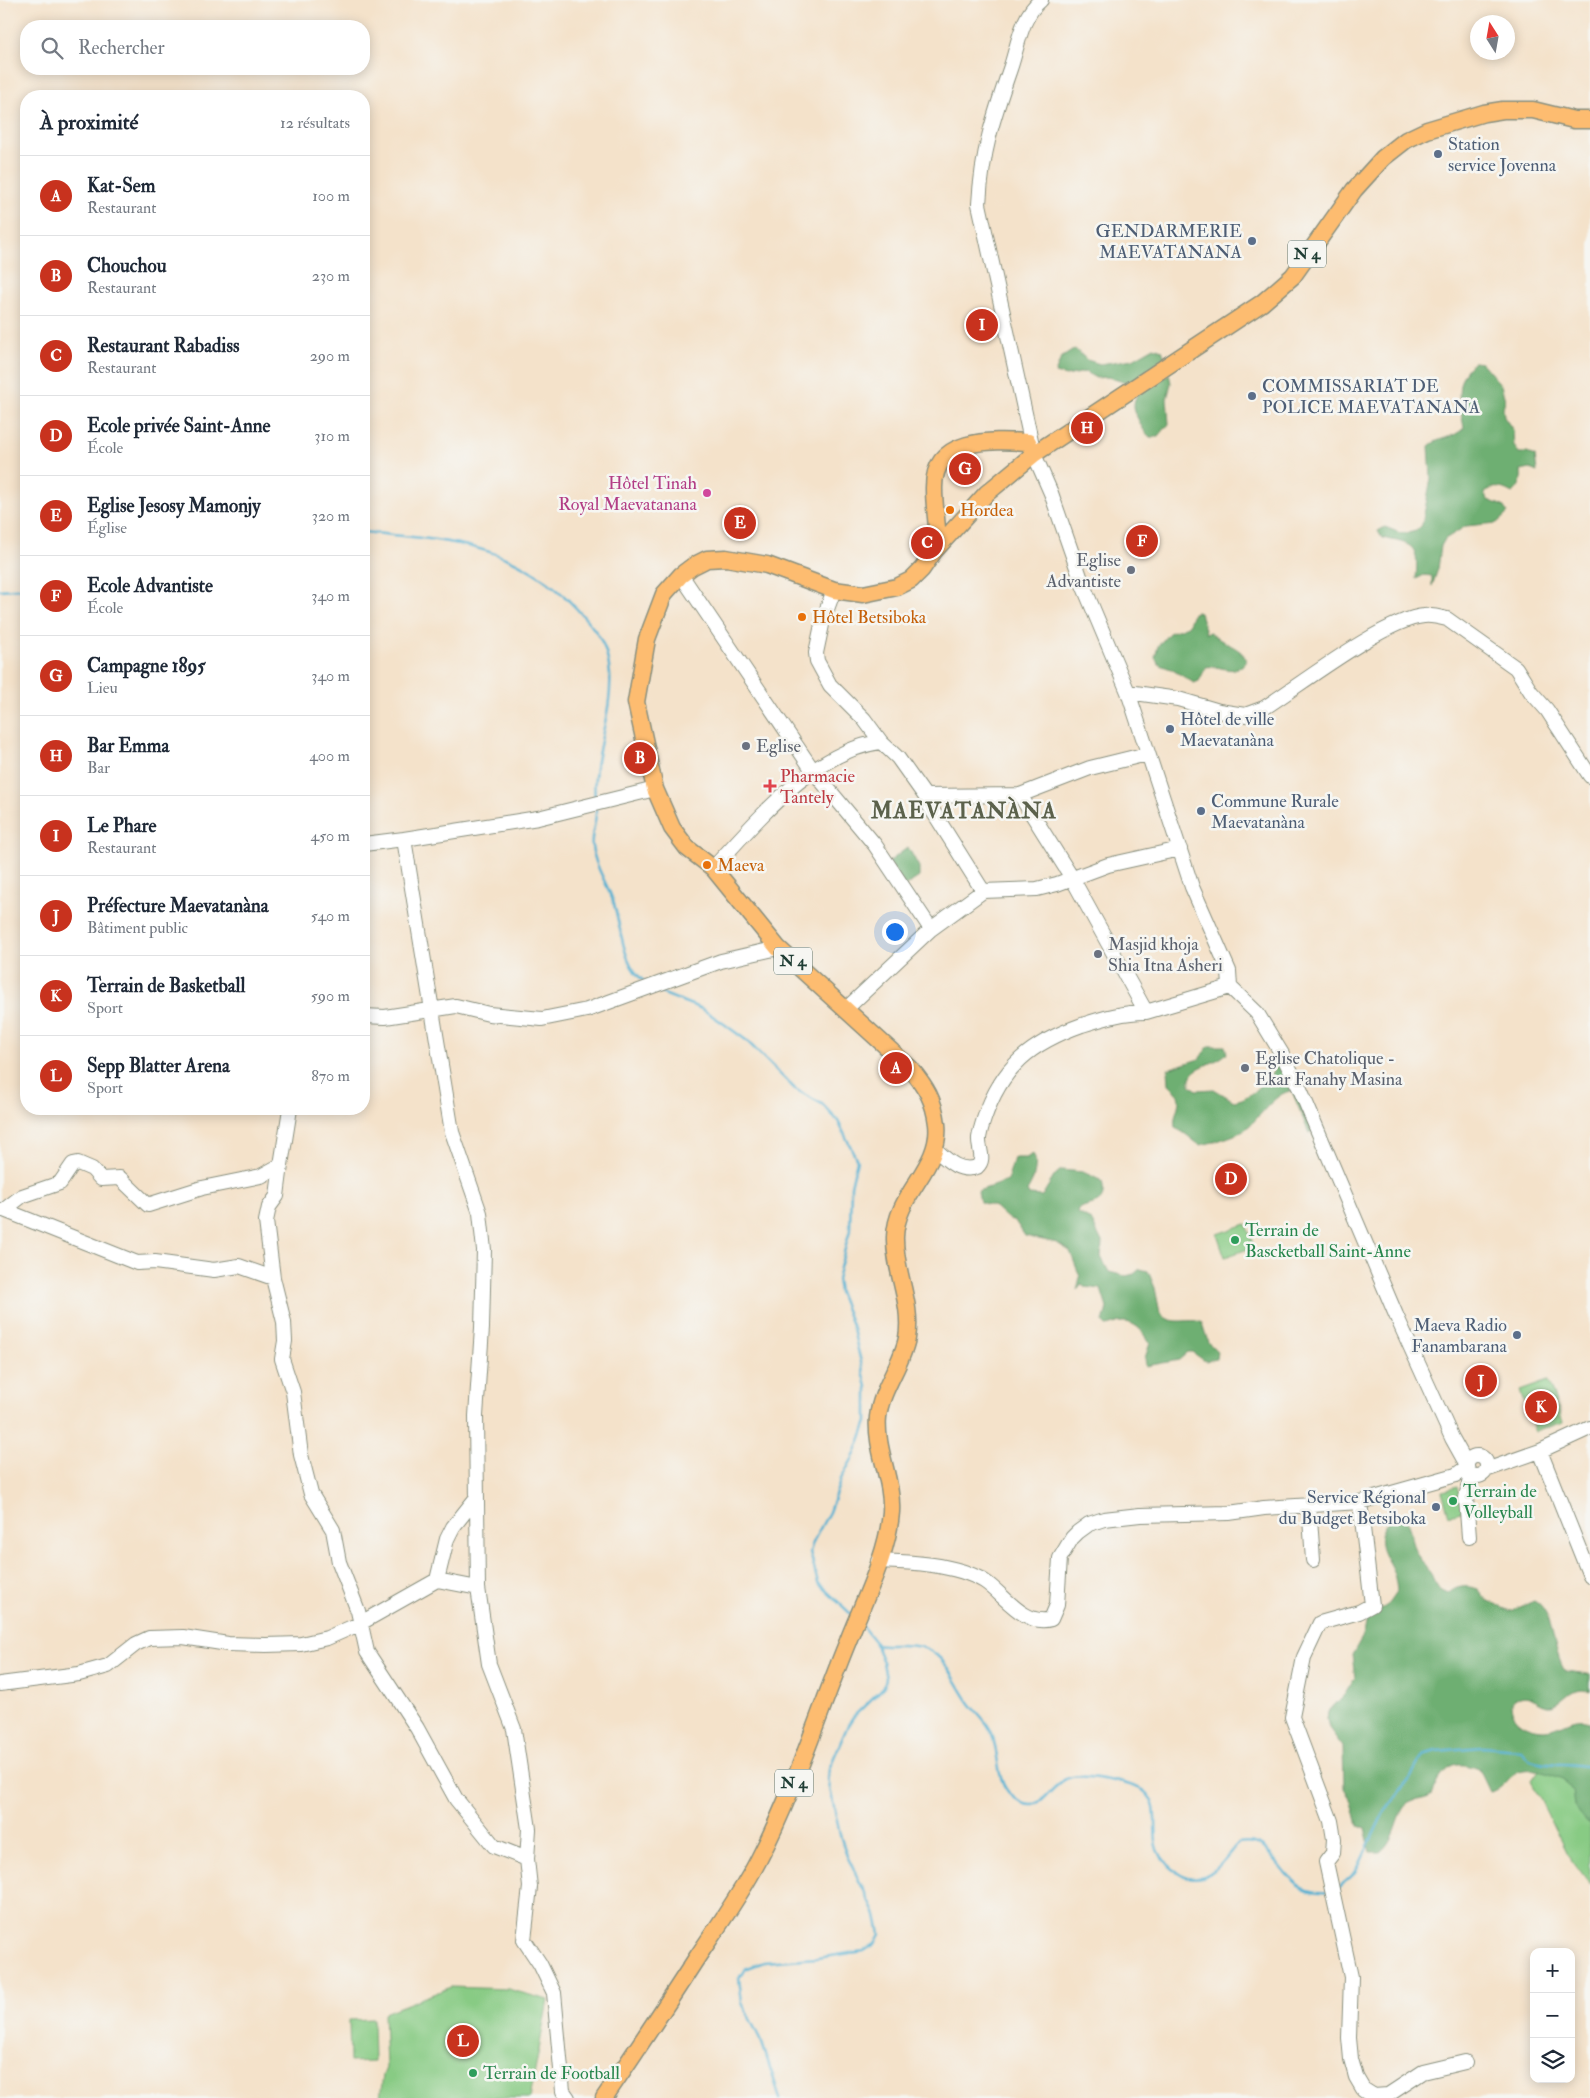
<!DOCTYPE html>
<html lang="fr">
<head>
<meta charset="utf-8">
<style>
	:root { --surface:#fff; --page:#f2f2f3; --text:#1f2937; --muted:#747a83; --line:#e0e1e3; --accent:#c8321e }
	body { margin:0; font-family:"IM FELL Double Pica",serif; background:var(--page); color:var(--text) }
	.controls { position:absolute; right:15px; bottom:15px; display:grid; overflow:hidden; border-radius:10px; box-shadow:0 2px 12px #0003 }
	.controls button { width:45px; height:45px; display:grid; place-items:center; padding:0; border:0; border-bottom:1px solid var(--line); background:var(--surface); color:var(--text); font:25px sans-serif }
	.compass { position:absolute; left:1470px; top:15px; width:45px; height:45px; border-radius:50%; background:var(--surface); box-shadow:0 2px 12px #0003; rotate:349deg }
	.you { position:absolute; left:894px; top:931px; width:18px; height:18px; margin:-12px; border:4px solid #fff; border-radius:50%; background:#1a73e8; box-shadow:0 0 0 8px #1a73e833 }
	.badge { display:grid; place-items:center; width:32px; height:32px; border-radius:50%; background:var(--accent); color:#fff; font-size:16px; font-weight:700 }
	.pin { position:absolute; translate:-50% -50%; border:2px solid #fff; box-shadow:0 1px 5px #0006 }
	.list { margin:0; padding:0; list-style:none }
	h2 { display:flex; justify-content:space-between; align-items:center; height:65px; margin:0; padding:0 20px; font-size:21px }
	h2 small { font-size:16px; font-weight:400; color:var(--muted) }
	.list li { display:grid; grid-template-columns:32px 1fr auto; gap:15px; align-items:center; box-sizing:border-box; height:80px; padding:0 20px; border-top:1px solid var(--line) }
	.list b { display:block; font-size:19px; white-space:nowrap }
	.list p { margin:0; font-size:16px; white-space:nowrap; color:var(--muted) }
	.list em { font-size:16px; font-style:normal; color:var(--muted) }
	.icon { flex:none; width:28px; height:28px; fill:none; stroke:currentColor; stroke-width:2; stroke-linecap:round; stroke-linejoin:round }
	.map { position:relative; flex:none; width:1590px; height:2098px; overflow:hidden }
	.search { position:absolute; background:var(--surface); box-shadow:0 2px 12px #0003; left:20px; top:20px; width:350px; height:55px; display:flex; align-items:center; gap:12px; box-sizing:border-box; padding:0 18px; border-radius:20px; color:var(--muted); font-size:19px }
	.panel { position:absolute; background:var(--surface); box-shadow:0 2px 12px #0003; left:20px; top:90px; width:350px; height:1025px; border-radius:20px }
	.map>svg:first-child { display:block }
</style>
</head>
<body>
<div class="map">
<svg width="1590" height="2098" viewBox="0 0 1590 2098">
	<rect width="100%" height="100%" fill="#f6f6f2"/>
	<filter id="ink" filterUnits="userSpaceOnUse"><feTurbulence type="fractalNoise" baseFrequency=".02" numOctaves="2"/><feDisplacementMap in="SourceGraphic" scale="10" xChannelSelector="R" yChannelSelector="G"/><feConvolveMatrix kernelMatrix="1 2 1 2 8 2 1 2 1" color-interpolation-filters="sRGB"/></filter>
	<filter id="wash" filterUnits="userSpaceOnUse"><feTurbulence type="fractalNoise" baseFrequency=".0096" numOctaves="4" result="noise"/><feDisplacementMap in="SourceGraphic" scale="20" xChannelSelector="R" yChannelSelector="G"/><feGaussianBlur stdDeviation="1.12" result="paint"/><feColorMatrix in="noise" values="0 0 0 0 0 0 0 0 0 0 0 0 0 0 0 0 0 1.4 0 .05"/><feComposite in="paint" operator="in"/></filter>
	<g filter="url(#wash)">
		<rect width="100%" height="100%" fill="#f4e2ca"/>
		<path fill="#88cb84" stroke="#54845c" d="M 1246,1224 L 1254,1247 L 1225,1257 L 1217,1234 Z
			M 1548,1381 L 1563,1422 L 1535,1432 L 1520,1391 Z
			M 1457,1487 L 1463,1511 L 1449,1515 L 1442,1491 Z
			M 1590,1740 L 1590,1885 L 1567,1854 L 1531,1781 L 1556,1746 Z
			M 451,1987 L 508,1989 L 548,2000 L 530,2098 L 380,2098 L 383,2075 L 386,2068 L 384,2013 Z
			M 373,2019 L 374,2061 L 350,2062 L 349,2020 Z"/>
		<path fill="#6eaf72" stroke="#467653" d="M 1154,347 L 1162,350 L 1165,358 L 1132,381 L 1123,382 L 1108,377 L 1096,378 L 1085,372 L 1066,376 L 1055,373 L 1061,358 L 1075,349 L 1087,360 L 1100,364 L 1133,359 Z
			M 1474,362 L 1482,363 L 1501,385 L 1505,400 L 1503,409 L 1504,417 L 1513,430 L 1514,446 L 1519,453 L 1527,453 L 1535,456 L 1537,472 L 1530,469 L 1521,471 C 1522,481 1520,486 1513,493 C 1502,488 1495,484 1484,493 L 1488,500 L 1503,506 L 1508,513 L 1497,523 L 1466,526 L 1445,539 L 1441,546 L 1438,569 L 1432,586 L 1432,576 L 1424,575 L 1416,579 C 1419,544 1413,544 1382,538 L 1378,531 L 1385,527 L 1400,533 L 1408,533 L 1416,531 L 1422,525 L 1431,478 L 1429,446 C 1439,437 1453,439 1464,428 C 1460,403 1452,381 1474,362 Z
			M 1169,374 L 1171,383 L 1167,399 L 1169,424 L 1158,437 L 1150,437 C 1144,432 1142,427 1139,421 C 1123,392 1149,387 1169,374 Z
			M 1196,612 L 1200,613 L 1206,633 L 1210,632 C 1221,644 1244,647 1246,661 C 1234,678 1221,664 1206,667 L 1199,681 L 1194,683 L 1171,669 L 1160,665 L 1155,658 L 1158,646 L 1169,633 L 1188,626 L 1193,613 Z
			M 908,847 L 919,867 L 919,877 L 904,887 L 889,862 Z
			M 1209,1046 L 1225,1046 L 1227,1053 C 1213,1067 1187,1065 1190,1085 L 1197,1090 L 1214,1089 L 1234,1101 L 1242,1099 L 1252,1093 L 1270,1076 L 1279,1063 L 1317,1128 L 1309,1133 L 1292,1091 C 1275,1091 1258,1121 1244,1130 C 1236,1136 1211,1143 1200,1145 C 1190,1139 1188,1134 1175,1128 C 1172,1108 1189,1101 1169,1084 L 1168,1069 L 1199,1059 Z
			M 1033,1154 C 1039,1163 1033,1183 1027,1191 L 1029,1195 L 1042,1196 L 1055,1175 L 1061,1170 L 1083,1172 L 1102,1181 C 1108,1207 1092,1202 1078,1209 L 1077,1213 L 1091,1220 L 1102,1242 L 1101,1257 L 1109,1272 L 1126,1276 L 1134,1274 L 1140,1269 L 1148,1271 L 1155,1288 L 1160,1313 C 1173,1328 1191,1316 1202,1323 L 1208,1342 L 1217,1351 L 1216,1359 L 1205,1361 L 1192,1352 L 1188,1352 L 1179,1360 L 1146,1366 L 1145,1358 L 1150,1343 C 1145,1333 1135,1321 1122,1322 C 1116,1322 1112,1326 1106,1326 L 1103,1323 L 1107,1308 L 1101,1289 L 1084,1287 L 1081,1284 L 1077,1290 L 1080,1277 L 1070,1251 L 1057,1243 L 1025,1236 L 1015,1221 L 1007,1218 L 995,1207 L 980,1202 L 978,1191 L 1007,1181 L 1014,1158 L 1026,1158 Z
			M 1392,1516 L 1400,1516 L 1407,1521 L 1416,1552 L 1440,1590 L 1448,1594 C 1456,1586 1466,1585 1478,1589 L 1488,1601 L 1511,1611 L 1534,1601 C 1555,1612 1552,1652 1565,1671 L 1590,1674 L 1590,1691 C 1571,1683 1565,1703 1551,1705 C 1534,1706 1531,1687 1511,1702 C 1510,1721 1528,1730 1545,1730 C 1561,1729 1572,1715 1590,1721 L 1590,1825 L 1574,1807 L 1572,1792 L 1564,1779 C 1548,1774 1525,1764 1511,1777 C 1504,1784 1500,1790 1490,1792 L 1479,1769 C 1449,1757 1441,1772 1431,1796 C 1424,1800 1416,1799 1409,1803 C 1396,1810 1398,1838 1380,1852 L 1371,1852 L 1365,1828 L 1358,1825 L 1352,1802 L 1344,1788 L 1343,1747 L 1329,1728 L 1327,1719 L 1328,1712 L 1345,1694 L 1355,1678 L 1352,1655 L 1364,1634 L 1367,1618 L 1388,1604 L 1397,1591 C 1396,1583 1395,1574 1391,1567 C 1380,1547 1374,1537 1392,1516 Z"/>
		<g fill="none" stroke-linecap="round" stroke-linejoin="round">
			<path stroke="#54b1d2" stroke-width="2.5" d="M 364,532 C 448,541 515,542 576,608 C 597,631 607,642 610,674 C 613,716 591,756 595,798
				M 0,590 L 26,588
				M 596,809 C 597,822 590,835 592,847 C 595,867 607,883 613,901 C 622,928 621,965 646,983
				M 656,991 L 702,1009 L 720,1021 L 746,1040 L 795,1089 L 822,1104 L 838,1121 L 857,1160 L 851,1186 L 850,1230 L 837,1279 L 839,1292 L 852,1325 L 867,1387 L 867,1422 L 855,1454 L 841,1479 L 829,1512 L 813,1542 L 810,1552 L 818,1583 L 853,1616
				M 875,1644 C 892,1647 910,1642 927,1649 C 948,1659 956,1684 969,1702 C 975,1711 985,1719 990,1729 C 993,1734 994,1742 995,1747 C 999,1762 998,1782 1010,1794 C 1041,1823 1045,1787 1068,1778 C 1081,1773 1135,1783 1145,1792 C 1169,1813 1136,1849 1181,1874 C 1208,1888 1223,1860 1238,1843 C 1284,1835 1275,1897 1329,1892
				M 1336,1890 L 1355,1873 L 1384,1812 L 1410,1778 L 1423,1755 L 1436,1751 L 1482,1747 L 1520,1750 C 1523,1753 1526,1758 1531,1760 C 1546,1766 1572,1762 1590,1767
				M 780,2098 L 762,2043 L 742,2003 L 739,1978 L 745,1969 L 764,1962 L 817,1958 L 864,1951 L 875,1944 L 880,1934 L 876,1915 L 847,1856 L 840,1835 L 828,1779 L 829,1769 L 848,1725 L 853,1717 L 884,1687 L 886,1679 L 883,1662 L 874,1641 L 862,1626"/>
		</g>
	</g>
	<g filter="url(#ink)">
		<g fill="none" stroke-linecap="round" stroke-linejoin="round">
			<defs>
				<path id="minor" d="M 1041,0 C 1021,16 1018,46 1010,69 C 993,118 982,152 979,204 L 1034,454 L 1051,493 L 1083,585 L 1128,692 L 1192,887 L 1229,971 L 1230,987 L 1257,1013 L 1282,1054 L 1300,1089 L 1396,1315 L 1452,1438 L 1467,1465
					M 681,575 L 814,772 L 875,845 L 931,929
					M 834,590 L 823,620 L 816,653 L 817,661 L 830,685 L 864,719 L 881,742 L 898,758 L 925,796 L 929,805 L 983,891 L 1037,889 L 1057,884 L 1108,865 L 1180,849
					M 1128,692 L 1178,699 L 1219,711 L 1245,715 L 1264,708 C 1300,685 1385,619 1424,616 C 1431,615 1439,617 1447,619 L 1516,668 L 1531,692 L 1547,710 L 1590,776
					M 1020,795 L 1072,878 L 1146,1012 L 1230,987
					M 925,796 L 1020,795 L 1090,768 L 1147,754
					M 364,844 L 404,839
					M 713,868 C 756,822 814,750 881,742
					M 846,1009 L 931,929 L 983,891
					M 364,1016 L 385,1017 L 456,1006 L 489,1014 L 542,1019 L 587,1010 L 721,961 L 778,948
					M 936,1150 C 948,1161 960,1173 977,1167 C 986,1159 978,1149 979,1138 C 980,1132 982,1125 984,1119 C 1002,1066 1031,1043 1082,1025 C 1104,1018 1124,1012 1146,1012
					M 281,1165 L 277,1196 L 269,1207 L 266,1221 L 273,1278 L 284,1322 L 285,1341 L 282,1359 L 293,1392 L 301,1455 L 311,1494 L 333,1530 L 339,1562 L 358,1611 L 367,1652 L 417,1728 L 456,1799 L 494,1846 L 527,1859
					M 0,1210 L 4,1210 L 22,1196 L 60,1183 L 73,1164 L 78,1163 L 92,1169 L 101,1179 L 120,1178 L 148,1205 L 202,1188 L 261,1176 L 281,1165 L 290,1109
					M 4,1210 L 137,1263 L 155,1262 L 214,1270 L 239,1266 L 273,1278
					M 1540,1451 L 1590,1576
					M1467 1466a10 10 0 1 1 20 0a10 10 0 1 1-20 0Z
					M 1486,1470 L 1540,1451 L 1590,1428
					M 1360,1502 L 1372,1605 L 1359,1612 L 1320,1623 L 1304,1657 L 1292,1717 L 1331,1821 L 1334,1839 L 1333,1853 L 1326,1862 L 1351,1977 L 1349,2038 L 1351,2059 L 1356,2077 L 1363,2089 L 1374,2096 L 1388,2095 L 1423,2072 L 1465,2062
					M 1309,1505 L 1313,1560
					M 1469,1537 L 1466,1498 L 1471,1474
					M 878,1561 C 910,1562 956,1564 984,1581 C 1003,1593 1024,1627 1051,1619 L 1057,1605 L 1060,1558 L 1072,1538 L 1078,1532 L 1089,1524 L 1104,1519 L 1140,1515 L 1229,1513 L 1264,1508 L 1360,1502 L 1456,1475 L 1467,1467
					M 437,1580 L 478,1588
					M 0,1684 L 79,1674 L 108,1666 L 136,1644 L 149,1638 L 183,1637 L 228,1644 L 266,1645 L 301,1644 L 327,1638 L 359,1624 L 437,1580 L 447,1539 L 453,1527 L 477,1497
					M 568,2098 L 563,2091 L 554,1993 L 540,1964 L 524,1940 L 530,1887 L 527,1859 L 529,1829 L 514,1729 L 489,1664 L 478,1588 L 476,1416 L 482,1328 L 484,1250 L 480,1213 L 452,1132 L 404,839 L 538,818 L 655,789"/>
				<path id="major" d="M 938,546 C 938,527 934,508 934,489 C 933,437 990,440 1028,442 L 1034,454
					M 604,2098 C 636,2051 667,2004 698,1956 C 719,1925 741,1894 758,1861 C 795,1790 818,1714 848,1641 C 863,1602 888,1554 891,1512 C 893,1480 875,1449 878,1417 C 881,1389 902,1365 907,1338 C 913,1303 894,1271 895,1237 C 896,1193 942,1167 937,1124 C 934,1100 926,1087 911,1069 L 778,948 L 713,868 L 687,848 L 672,828 L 655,789 L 636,702 L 647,639 L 664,594 L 681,575 L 693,566 L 707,559 L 726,558 L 767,565 L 834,590 L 863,594 L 897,587 L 911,580 L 922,569 L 935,550 L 987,493 L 1034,454 L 1262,303 L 1293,276 L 1354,190 L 1383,158 L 1406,140 L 1427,130 L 1484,113 L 1503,110 L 1533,110 L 1574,120 L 1590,120"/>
			</defs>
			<use href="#minor" stroke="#8a907f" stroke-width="16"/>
			<use href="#major" stroke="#8a907f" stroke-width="19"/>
			<use href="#minor" stroke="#fff" stroke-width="14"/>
			<use href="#major" stroke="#fdbc6f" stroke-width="16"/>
		</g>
	</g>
	<g fill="#5c6f8a" stroke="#f6f6f2" stroke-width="2">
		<circle cx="1438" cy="154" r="5"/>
		<circle cx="1252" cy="241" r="5"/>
		<circle cx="1252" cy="396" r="5"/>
		<circle cx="1170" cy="729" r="5"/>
		<circle cx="1201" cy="811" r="5"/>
		<circle cx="1517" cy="1335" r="5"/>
		<circle cx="1436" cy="1507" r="5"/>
	</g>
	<circle fill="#d1479c" stroke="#f6f6f2" stroke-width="2" cx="707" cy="493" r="5"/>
	<g fill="#e8710a" stroke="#f6f6f2" stroke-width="2">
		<circle cx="950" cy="510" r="5"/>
		<circle cx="802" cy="617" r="5"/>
		<circle cx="707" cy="865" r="5"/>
	</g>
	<g fill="#6b7280" stroke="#f6f6f2" stroke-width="2">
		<circle cx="1131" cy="570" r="5"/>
		<circle cx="746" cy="746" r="5"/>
		<circle cx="1098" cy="954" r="5"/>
		<circle cx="1245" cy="1068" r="5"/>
	</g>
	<path fill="#e0444e" stroke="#f6f6f2" stroke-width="2" d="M767.5 778.5h5v5h5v5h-5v5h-5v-5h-5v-5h5z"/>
	<g fill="#2e9e5b" stroke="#f6f6f2" stroke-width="2">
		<circle cx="1235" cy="1240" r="5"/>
		<circle cx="1453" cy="1501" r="5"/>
		<circle cx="473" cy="2073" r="5"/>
	</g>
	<g text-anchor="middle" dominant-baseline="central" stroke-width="5" stroke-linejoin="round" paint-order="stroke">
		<g fill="#f6f6f2" stroke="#60746d" stroke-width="1">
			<rect x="1288" y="240.5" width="38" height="27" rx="4"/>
			<rect x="774" y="947.5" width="38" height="27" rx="4"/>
			<rect x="775" y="1769.5" width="38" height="27" rx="4"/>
		</g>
		<g font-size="16" font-weight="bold" fill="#1f3d34">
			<text x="1307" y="254">N 4</text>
			<text x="793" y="961">N 4</text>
			<text x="794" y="1783">N 4</text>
		</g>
		<g font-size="18" fill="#4e5e75" stroke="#f6f6f2" text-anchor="start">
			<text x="1448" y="144">Station<tspan x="1448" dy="21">service Jovenna</tspan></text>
			<text x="1242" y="231" text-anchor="end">GENDARMERIE<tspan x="1242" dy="21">MAEVATANANA</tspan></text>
			<text x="1262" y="386">COMMISSARIAT DE<tspan x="1262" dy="21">POLICE MAEVATANANA</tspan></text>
			<text x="1180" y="719">Hôtel de ville<tspan x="1180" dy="21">Maevatanàna</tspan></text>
			<text x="1211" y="801">Commune Rurale<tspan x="1211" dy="21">Maevatanàna</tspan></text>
			<text x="1507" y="1325" text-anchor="end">Maeva Radio<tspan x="1507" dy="21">Fanambarana</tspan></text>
			<text x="1426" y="1497" text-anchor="end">Service Régional<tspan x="1426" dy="21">du Budget Betsiboka</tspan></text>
		</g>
		<g font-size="18" fill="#b23c85" stroke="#f6f6f2" text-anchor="end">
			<text x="697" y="483">Hôtel Tinah<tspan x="697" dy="21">Royal Maevatanana</tspan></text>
		</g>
		<g font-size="18" fill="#c56008" stroke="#f6f6f2" text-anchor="start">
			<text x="960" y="510">Hordea</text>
			<text x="812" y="617">Hôtel Betsiboka</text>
			<text x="717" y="865">Maeva</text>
		</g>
		<g font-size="18" fill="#5b616d" stroke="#f6f6f2" text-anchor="start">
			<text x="1121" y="560" text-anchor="end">Eglise<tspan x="1121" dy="21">Advantiste</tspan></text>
			<text x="756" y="746">Eglise</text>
			<text x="1108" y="944">Masjid khoja<tspan x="1108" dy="21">Shia Itna Asheri</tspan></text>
			<text x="1255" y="1058">Eglise Chatolique -<tspan x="1255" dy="21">Ekar Fanahy Masina</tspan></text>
		</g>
		<g font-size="18" fill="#be3a42" stroke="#f6f6f2" text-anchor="start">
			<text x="780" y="776">Pharmacie<tspan x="780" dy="21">Tantely</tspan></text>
		</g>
		<g font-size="18" fill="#27864d" stroke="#f6f6f2" text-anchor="start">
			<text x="1245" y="1230">Terrain de<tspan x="1245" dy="21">Bascketball Saint-Anne</tspan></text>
			<text x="1463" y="1491">Terrain de<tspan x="1463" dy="21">Volleyball</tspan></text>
			<text x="483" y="2073">Terrain de Football</text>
		</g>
		<g font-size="22" font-weight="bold" letter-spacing="1" fill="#5b614b" stroke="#f6f6f2">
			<text x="964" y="811">MAEVATANÀNA</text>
		</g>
	</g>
</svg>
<div class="controls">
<button>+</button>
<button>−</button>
<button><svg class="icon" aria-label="layers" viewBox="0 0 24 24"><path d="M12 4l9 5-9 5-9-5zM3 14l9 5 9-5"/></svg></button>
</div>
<svg class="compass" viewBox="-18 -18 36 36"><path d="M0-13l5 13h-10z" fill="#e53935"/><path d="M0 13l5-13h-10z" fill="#747a83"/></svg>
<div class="you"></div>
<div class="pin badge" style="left:896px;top:1068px">A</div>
<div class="pin badge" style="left:640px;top:758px">B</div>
<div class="pin badge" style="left:927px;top:543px">C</div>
<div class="pin badge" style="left:1231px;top:1179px">D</div>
<div class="pin badge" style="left:740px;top:523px">E</div>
<div class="pin badge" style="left:1142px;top:541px">F</div>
<div class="pin badge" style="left:965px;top:469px">G</div>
<div class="pin badge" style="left:1087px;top:428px">H</div>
<div class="pin badge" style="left:982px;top:325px">I</div>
<div class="pin badge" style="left:1481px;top:1381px">J</div>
<div class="pin badge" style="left:1541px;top:1407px">K</div>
<div class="pin badge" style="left:463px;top:2041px">L</div>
<div class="search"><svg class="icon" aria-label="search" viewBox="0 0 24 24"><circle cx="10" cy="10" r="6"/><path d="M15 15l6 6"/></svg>Rechercher</div>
<section class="panel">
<h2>À proximité<small>12 résultats</small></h2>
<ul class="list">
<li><span class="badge">A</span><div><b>Kat-Sem</b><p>Restaurant</p></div><em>100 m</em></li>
<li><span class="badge">B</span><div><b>Chouchou</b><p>Restaurant</p></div><em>230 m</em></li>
<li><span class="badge">C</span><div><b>Restaurant Rabadiss</b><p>Restaurant</p></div><em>290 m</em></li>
<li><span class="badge">D</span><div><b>Ecole privée Saint-Anne</b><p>École</p></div><em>310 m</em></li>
<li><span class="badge">E</span><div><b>Eglise Jesosy Mamonjy</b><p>Église</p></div><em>320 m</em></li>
<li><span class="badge">F</span><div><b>Ecole Advantiste</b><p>École</p></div><em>340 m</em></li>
<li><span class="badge">G</span><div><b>Campagne 1895</b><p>Lieu</p></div><em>340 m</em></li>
<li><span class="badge">H</span><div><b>Bar Emma</b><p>Bar</p></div><em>400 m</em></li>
<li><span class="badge">I</span><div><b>Le Phare</b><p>Restaurant</p></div><em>450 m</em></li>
<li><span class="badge">J</span><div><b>Préfecture Maevatanàna</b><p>Bâtiment public</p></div><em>540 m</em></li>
<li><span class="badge">K</span><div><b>Terrain de Basketball</b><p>Sport</p></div><em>590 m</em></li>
<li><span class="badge">L</span><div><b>Sepp Blatter Arena</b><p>Sport</p></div><em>870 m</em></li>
</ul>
</section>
</div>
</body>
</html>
